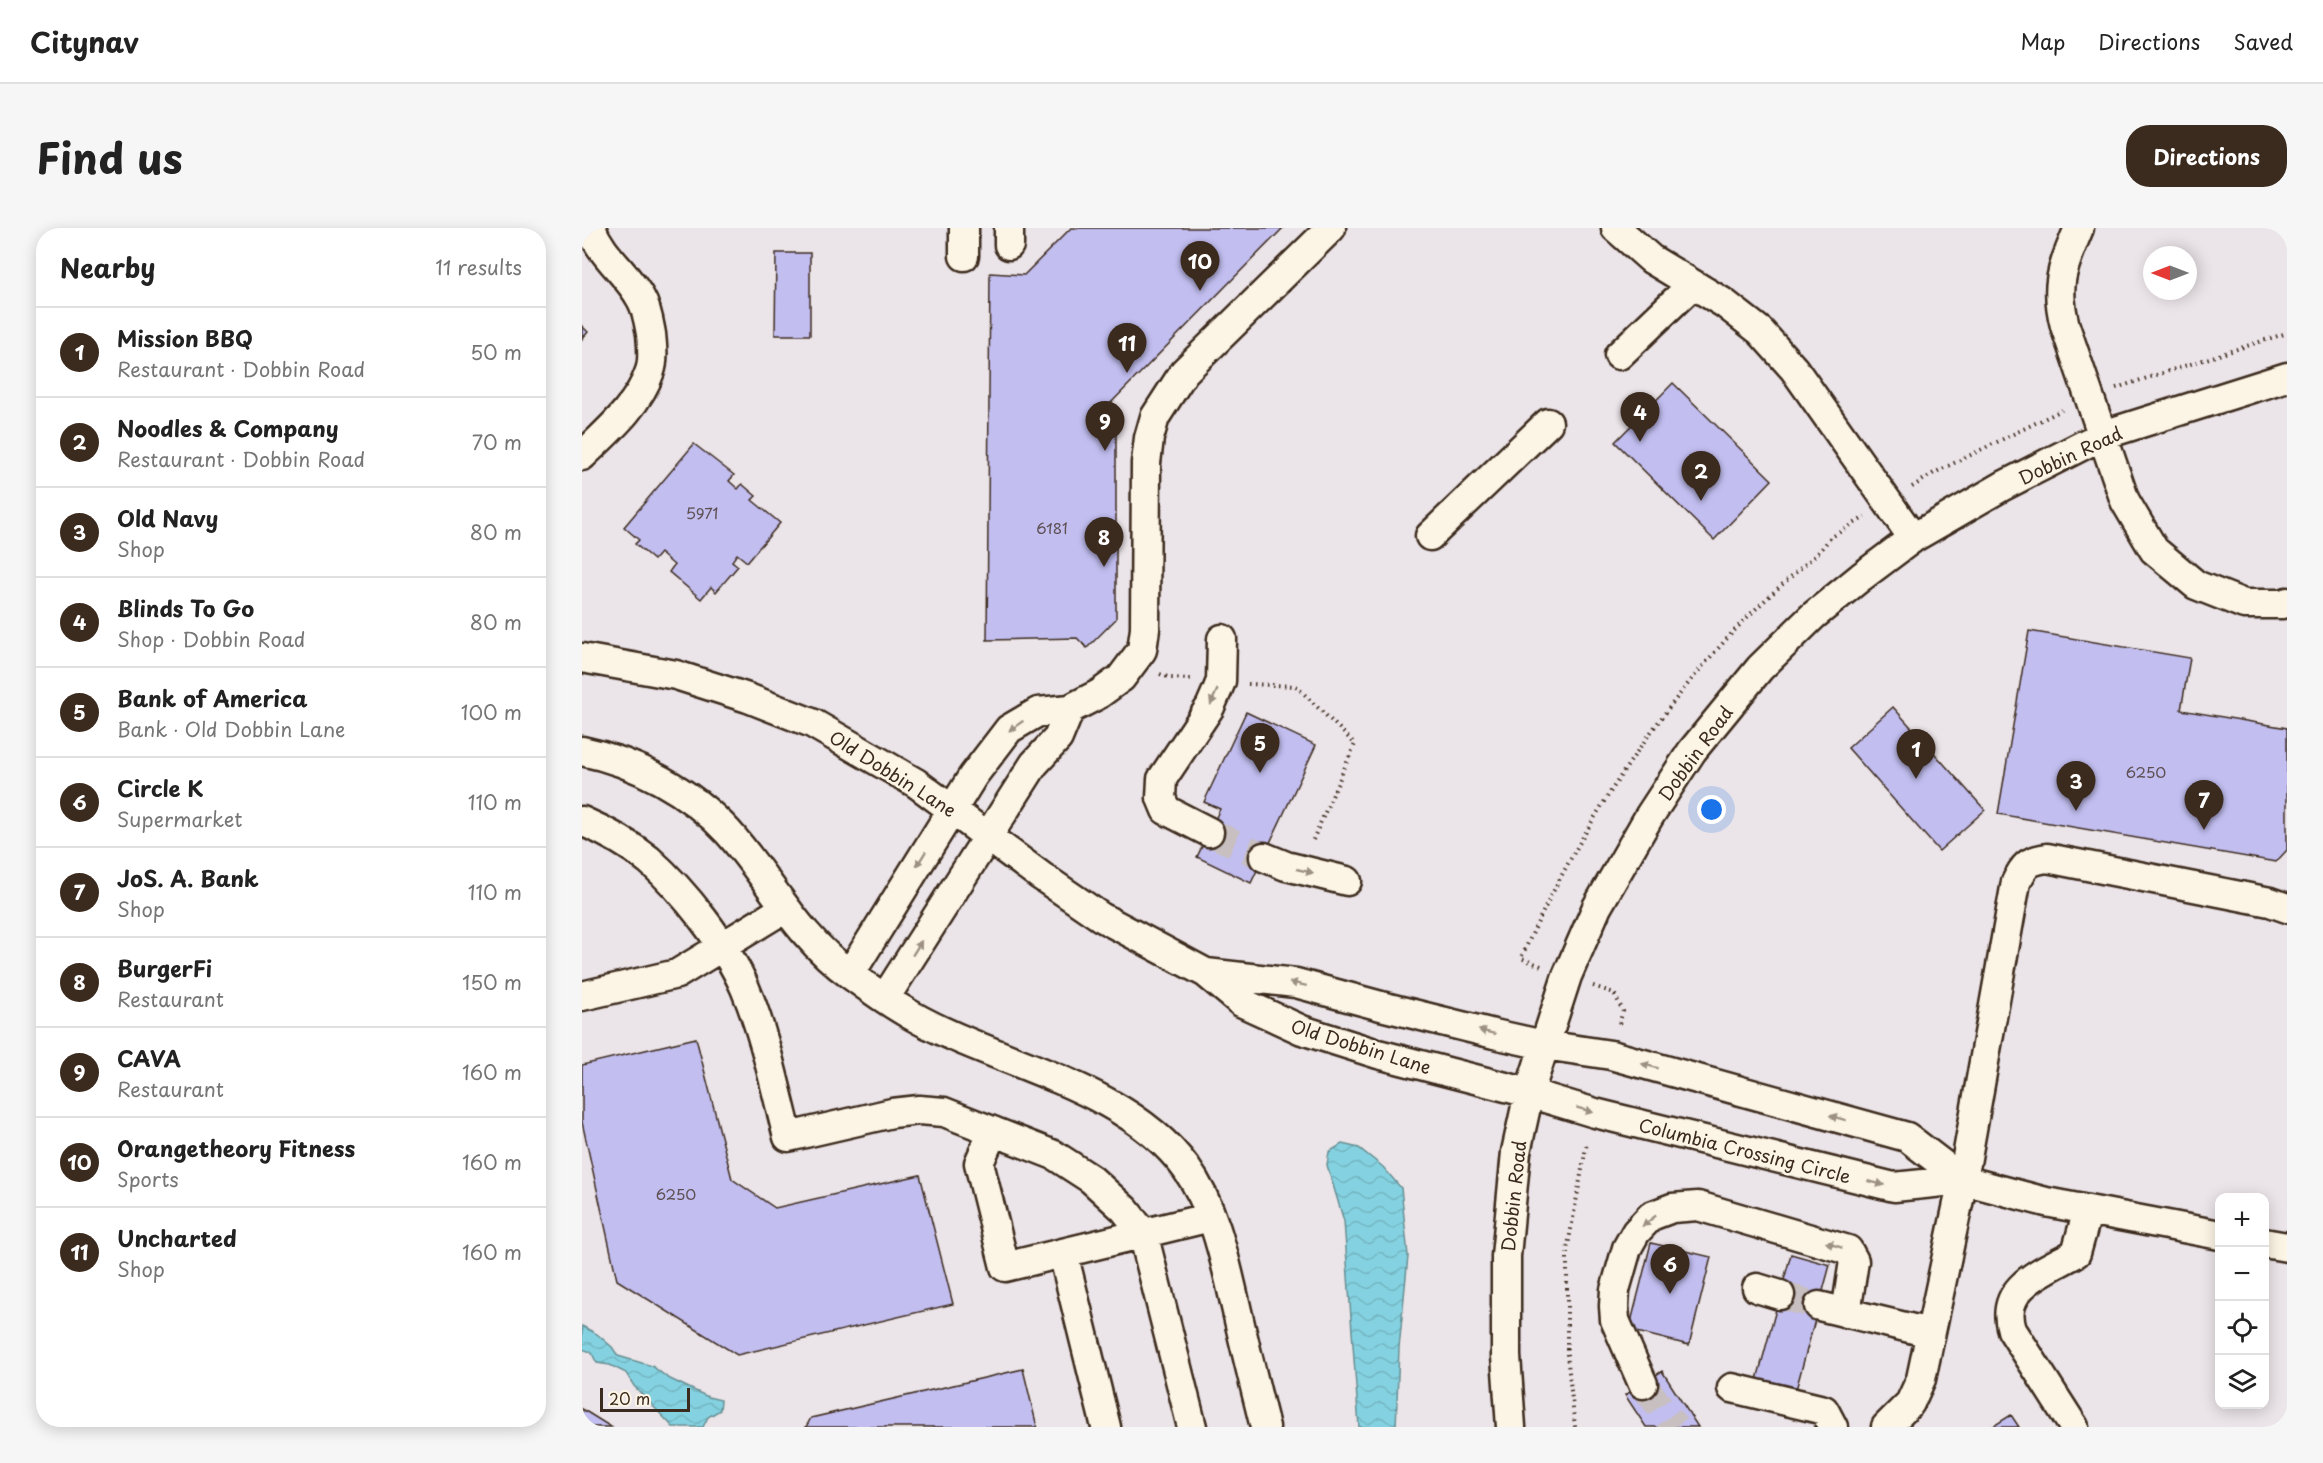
<!DOCTYPE html>
<html lang="en">
<head>
<meta charset="utf-8">
<style>
	:root { --surface:#fff; --page:#f6f6f6; --text:#222; --muted:#767676; --line:#e0e0e0; --accent:#3b2a1e }
	body { margin:0; font-family:"Playpen Sans",sans-serif; background:var(--page); color:var(--text) }
	.controls { position:absolute; right:18px; bottom:18px; display:grid; overflow:hidden; border-radius:12px; box-shadow:0 3px 15px #0003 }
	.controls button { width:54px; height:54px; display:grid; place-items:center; padding:0; border:0; border-bottom:2px solid var(--line); background:var(--surface); color:var(--text); font:30px sans-serif }
	.compass { position:absolute; left:1561px; top:18px; width:54px; height:54px; border-radius:50%; background:var(--surface); box-shadow:0 3px 15px #0003; rotate:270deg }
	.scale { position:absolute; left:18px; bottom:15px; width:90px; box-sizing:border-box; padding-left:6px; border:3px solid #3b2a1e; border-top:0; font-size:16px; line-height:21px; white-space:nowrap; color:#3b2a1e; -webkit-text-stroke:4px #fcf5e5; paint-order:stroke }
	.you { position:absolute; left:1130px; top:582px; width:21px; height:21px; margin:-15px; border:4px solid #fff; border-radius:50%; background:#1a73e8; box-shadow:0 0 0 9px #1a73e833 }
	.badge { display:grid; place-items:center; width:39px; height:39px; border-radius:50%; background:var(--accent); color:#fff; font-size:20px; font-weight:700 }
	.pin { position:absolute; translate:-50% -50px; filter:drop-shadow(0 2px 3px #0008) }
	.pin::after { content:''; position:absolute; top:32px; width:21px; height:18px; background:inherit; clip-path:polygon(0 0,100% 0,50% 100%) }
	.list { margin:0; padding:0; list-style:none }
	h2 { display:flex; justify-content:space-between; align-items:center; height:78px; margin:0; padding:0 24px; font-size:26px }
	h2 small { font-size:20px; font-weight:400; color:var(--muted) }
	.list li { display:grid; grid-template-columns:39px 1fr auto; gap:18px; align-items:center; box-sizing:border-box; height:90px; padding:0 24px; border-top:2px solid var(--line) }
	.list b { display:block; font-size:22px; white-space:nowrap }
	.list p { margin:0; font-size:20px; white-space:nowrap; color:var(--muted) }
	.list em { font-size:20px; font-style:normal; color:var(--muted) }
	.icon { flex:none; width:33px; height:33px; fill:none; stroke:currentColor; stroke-width:2; stroke-linecap:round; stroke-linejoin:round }
	.map { position:relative; flex:none; width:1705px; height:1199px; overflow:hidden; border-radius:24px }
	header { display:flex; align-items:center; gap:36px; box-sizing:border-box; height:84px; padding:0 30px; background:var(--surface); border-bottom:2px solid var(--line) }
	header strong { font-size:28px }
	nav { display:flex; gap:33px; margin-inline-start:auto; font-size:21px }
	.intro { display:flex; align-items:center; justify-content:space-between; box-sizing:border-box; height:144px; padding:0 36px }
	h1 { margin:0; font-size:42px }
	.button { padding:15px 27px; border-radius:24px; background:var(--accent); color:#fff; font-size:21px; font-weight:700 }
	main { display:flex; gap:36px; padding:0 36px }
	aside { flex:1; background:var(--surface); border-radius:24px; box-shadow:0 3px 15px #0003 }
	.map>svg:first-child { display:block }
</style>
</head>
<body>
<header>
<strong>Citynav</strong>
<nav><a>Map</a><a>Directions</a><a>Saved</a></nav>
</header>
<div class="intro"><h1>Find us</h1><a class="button">Directions</a></div>
<main>
<aside>
<h2>Nearby<small>11 results</small></h2>
<ul class="list">
<li><span class="badge">1</span><div><b>Mission BBQ</b><p>Restaurant · Dobbin Road</p></div><em>50 m</em></li>
<li><span class="badge">2</span><div><b>Noodles &amp; Company</b><p>Restaurant · Dobbin Road</p></div><em>70 m</em></li>
<li><span class="badge">3</span><div><b>Old Navy</b><p>Shop</p></div><em>80 m</em></li>
<li><span class="badge">4</span><div><b>Blinds To Go</b><p>Shop · Dobbin Road</p></div><em>80 m</em></li>
<li><span class="badge">5</span><div><b>Bank of America</b><p>Bank · Old Dobbin Lane</p></div><em>100 m</em></li>
<li><span class="badge">6</span><div><b>Circle K</b><p>Supermarket</p></div><em>110 m</em></li>
<li><span class="badge">7</span><div><b>JoS. A. Bank</b><p>Shop</p></div><em>110 m</em></li>
<li><span class="badge">8</span><div><b>BurgerFi</b><p>Restaurant</p></div><em>150 m</em></li>
<li><span class="badge">9</span><div><b>CAVA</b><p>Restaurant</p></div><em>160 m</em></li>
<li><span class="badge">10</span><div><b>Orangetheory Fitness</b><p>Sports</p></div><em>160 m</em></li>
<li><span class="badge">11</span><div><b>Uncharted</b><p>Shop</p></div><em>160 m</em></li>
</ul>
</aside>
<div class="map">
<svg width="1705" height="1199" viewBox="0 0 1705 1199">
	<defs>
		<pattern id="water-waves" width="16" height="10" patternUnits="userSpaceOnUse" patternTransform="scale(1.5)"><rect width="16" height="10" fill="#84d2e1"/><path d="M0 5q4-4 8 0t8 0" fill="none" stroke="#73b4c1"/></pattern>
	</defs>
	<rect width="100%" height="100%" fill="#ebe4e8"/>
	<filter id="ink" filterUnits="userSpaceOnUse"><feTurbulence type="fractalNoise" baseFrequency=".0167" numOctaves="2"/><feDisplacementMap in="SourceGraphic" scale="12" xChannelSelector="R" yChannelSelector="G"/><feConvolveMatrix kernelMatrix="1 2 1 2 8 2 1 2 1" color-interpolation-filters="sRGB"/></filter>
	<g filter="url(#ink)">
		<path fill="url(#water-waves)" stroke="#678f93" stroke-width="1.5" d="M 760,916 L 777,920 L 801,939 L 819,960 L 826,1028 L 817,1120 L 814,1199 L 777,1199 L 762,993 L 745,937 L 747,924 Z
			M 0,1098 L 15,1106 L 30,1119 L 36,1128 L 70,1138 L 86,1150 L 126,1169 L 139,1172 L 138,1182 L 126,1189 L 121,1199 L 91,1199 L 52,1158 L 44,1145 L 28,1137 L 15,1135 L 9,1124 L 0,1121 Z"/>
		<path fill="#c2bef0" stroke="#3b2a1e" stroke-width="1.5" d="M 489,0 L 701,0 L 516,188 L 534,206 L 534,391 L 505,420 L 495,410 L 405,412 L 408,45 L 442,47 Z
			M 194,25 L 228,25 L 228,107 L 193,107 Z
			M 0,98 L 6,104 L 0,111 Z
			M 1091,155 L 1190,252 L 1132,312 L 1033,214 Z
			M 112,216 L 152,247 L 147,253 L 156,261 L 160,256 L 174,268 L 170,272 L 198,295 L 165,334 L 155,326 L 150,333 L 156,338 L 134,364 L 129,359 L 119,371 L 87,344 L 92,337 L 78,325 L 72,332 L 53,316 L 57,312 L 42,299 Z
			M 1447,403 L 1608,430 L 1599,482 L 1705,500 L 1705,622 L 1694,634 L 1416,586 Z
			M 1311,479 L 1403,582 L 1357,623 L 1266,520 Z
			M 664,484 L 734,517 L 669,655 L 615,629 L 638,581 L 622,574 Z
			M 114,810 L 150,951 L 193,980 L 338,947 L 371,1076 L 155,1127 L 35,1052 L 0,894 L 0,837 Z
			M 1069,1015 L 1129,1029 L 1107,1117 L 1047,1102 Z
			M 1209,1026 L 1248,1037 L 1212,1169 L 1173,1159 Z
			M 441,1141 L 455,1199 L 224,1199 L 229,1190 Z
			M 1080,1143 L 1116,1199 L 1064,1199 L 1043,1167 Z
			M 0,1181 L 29,1199 L 0,1199 Z
			M 1429,1187 L 1437,1199 L 1410,1199 Z"/>
		<g fill="none" stroke-linecap="round" stroke-linejoin="round">
			<path stroke="#c8bfc0" stroke-width="28" stroke-dasharray="28 14" stroke-linecap="butt" d="M 627,604 L 682,629
				M 1198,1067 L 1237,1078
				M 1061,1156 L 1093,1199"/>
			<defs>
				<path id="minor" d="M 427,0 L 427,17
					M 1034,0 L 1069,31 L 1142,75 L 1178,103 L 1212,141 L 1331,310
					M 1497,0 C 1481,39 1472,55 1483,98 L 1543,273 L 1572,322 L 1614,357 L 1662,376 L 1701,376 L 1705,374
					M 382,28 L 382,0
					M 1037,127 L 1110,57
					M 0,228 C 25,204 57,177 68,143 C 72,132 70,117 69,106 C 67,95 65,81 59,71 C 45,45 20,29 9,0
					M 848,308 L 966,195
					M 0,430 L 94,447 L 166,470 L 230,495 L 334,555 L 459,648 L 519,689 L 624,745 L 659,774 L 720,802 L 796,826 L 947,865 L 1013,885 L 1312,959 L 1381,952 L 1464,974 L 1638,1007
					M 0,523 C 54,534 108,563 146,604 C 189,652 214,708 269,747 C 288,761 308,775 329,787 C 414,836 544,857 604,940 C 633,980 643,1032 654,1079 C 663,1119 673,1159 683,1199
					M 0,593 C 23,603 47,616 67,632 C 102,663 144,716 163,760 C 183,807 193,859 206,909 L 310,885 L 337,882 L 362,884 L 472,927 L 509,951 L 543,982 L 561,1005 L 610,1199
					M 627,604 L 584,582 L 579,570 L 580,551 L 628,479 L 635,463 L 639,453 L 640,411
					M 682,629 L 704,638 L 765,653
					M 624,745 L 714,755 L 799,778 L 912,806 L 962,817 L 1029,827 L 1325,909 L 1381,952
					M 268,746 L 391,548 L 427,501 L 456,484 L 488,481 L 517,466 L 539,450 L 560,422 L 563,401 L 564,235 L 567,210 L 573,189 L 602,144 L 749,0
					M 0,768 L 95,746 L 203,680
					M 303,770 L 452,536 L 476,510 L 488,481
					M 411,903 L 397,935 L 423,1039 L 629,989
					M 1682,1015 L 1705,1019
					M 481,1025 L 524,1199
					M 1175,1060 L 1198,1067
					M 1237,1078 L 1348,1105
					M 1061,1156 L 1033,1092 L 1032,1078 L 1033,1062 L 1045,1020 L 1054,1004 L 1069,988 L 1090,980 L 1116,978 L 1266,1022 L 1272,1033 L 1264,1085
					M 1150,1160 L 1242,1182 L 1251,1199
					M 929,1199 L 924,1128 L 924,1028 L 934,924 L 947,865 L 985,748 L 1015,679 L 1068,587 L 1110,523 L 1178,440 L 1231,388 L 1279,349 L 1331,310 L 1421,258 L 1521,207 L 1705,149
					M 1304,1199 L 1328,1175 L 1339,1151 L 1381,952 L 1434,654 C 1443,637 1445,633 1465,630 L 1688,674 L 1705,680
					M 1492,1199 L 1430,1102 C 1416,1058 1463,1043 1494,1025 L 1506,982"/>
			</defs>
			<use href="#minor" stroke="#3b2a1e" stroke-width="33"/>
			<path stroke="#3b2a1e" stroke-width="4" stroke-dasharray="1.5 4.5" stroke-linecap="butt" d="M 1534,160 L 1705,105
				M 1330,259 L 1352,245 L 1480,182
				M 578,446 L 588,450 L 609,451
				M 666,456 L 714,458 L 773,516 L 730,614
				M 959,738 L 939,730 C 993,611 1062,500 1151,404 C 1178,375 1209,349 1238,323 L 1248,310 L 1283,289
				M 1011,758 L 1032,765 L 1041,783 L 1036,799
				M 993,1199 L 985,1126 L 985,1023 L 1005,914"/>
			<use href="#minor" stroke="#fcf5e5" stroke-width="28"/>
		</g>
		<defs><path id="oneway-solid" d="M-6-.8H1V-3.2L6.5 0L1 3.2V.8H-6Z" transform="scale(1.5)"/></defs>
		<g fill="#9c9082">
			<use href="#oneway-solid" transform="translate(632 469) rotate(114)"/>
			<use href="#oneway-solid" transform="translate(434 498) rotate(145)"/>
			<use href="#oneway-solid" transform="translate(339 631) rotate(122)"/>
			<use href="#oneway-solid" transform="translate(723 643) rotate(13)"/>
			<use href="#oneway-solid" transform="translate(335 720) rotate(-58)"/>
			<use href="#oneway-solid" transform="translate(716 756) rotate(-168)"/>
			<use href="#oneway-solid" transform="translate(905 804) rotate(-166)"/>
			<use href="#oneway-solid" transform="translate(1068 838) rotate(-165)"/>
			<use href="#oneway-solid" transform="translate(1003 882) rotate(17)"/>
			<use href="#oneway-solid" transform="translate(1256 890) rotate(-165)"/>
			<use href="#oneway-solid" transform="translate(1294 955) rotate(14)"/>
			<use href="#oneway-solid" transform="translate(1067 993) rotate(142)"/>
			<use href="#oneway-solid" transform="translate(1252 1017) rotate(-162)"/>
		</g>
	</g>
	<g text-anchor="middle" dominant-baseline="central" stroke-width="5" stroke-linejoin="round" paint-order="stroke">
		<g font-size="15" fill="#5d4f52">
			<text x="120" y="284">5971</text>
			<text x="470" y="299">6181</text>
			<text x="1564" y="543">6250</text>
			<text x="94" y="965">6250</text>
		</g>
		<g font-size="18" fill="#3b2a1e" stroke="#fcf5e5">
			<text transform="translate(1488 227) rotate(-25)">Dobbin Road</text>
			<text transform="translate(1113 525) rotate(-54)">Dobbin Road</text>
			<text transform="translate(311 545) rotate(32)">Old Dobbin Lane</text>
			<text transform="translate(779 818) rotate(17)">Old Dobbin Lane</text>
			<text transform="translate(1163 922) rotate(14)">Columbia Crossing Circle</text>
			<text transform="translate(931 968) rotate(-84)">Dobbin Road</text>
		</g>
	</g>
</svg>
<div class="controls">
<button>+</button>
<button>−</button>
<button><svg class="icon" aria-label="locate" viewBox="0 0 24 24"><circle cx="12" cy="12" r="6"/><path d="M12 2v4M12 18v4M2 12h4M18 12h4"/></svg></button>
<button><svg class="icon" aria-label="layers" viewBox="0 0 24 24"><path d="M12 4l9 5-9 5-9-5zM3 14l9 5 9-5"/></svg></button>
</div>
<svg class="compass" viewBox="-18 -18 36 36"><path d="M0-13l5 13h-10z" fill="#e53935"/><path d="M0 13l5-13h-10z" fill="#767676"/></svg>
<div class="scale">20 m</div>
<div class="you"></div>
<div class="pin badge" style="left:1334px;top:551px">1</div>
<div class="pin badge" style="left:1119px;top:273px">2</div>
<div class="pin badge" style="left:1494px;top:583px">3</div>
<div class="pin badge" style="left:1058px;top:214px">4</div>
<div class="pin badge" style="left:678px;top:545px">5</div>
<div class="pin badge" style="left:1088px;top:1066px">6</div>
<div class="pin badge" style="left:1622px;top:602px">7</div>
<div class="pin badge" style="left:522px;top:339px">8</div>
<div class="pin badge" style="left:523px;top:223px">9</div>
<div class="pin badge" style="left:618px;top:63px">10</div>
<div class="pin badge" style="left:545px;top:145px">11</div>
</div>
</main>
</body>
</html>
